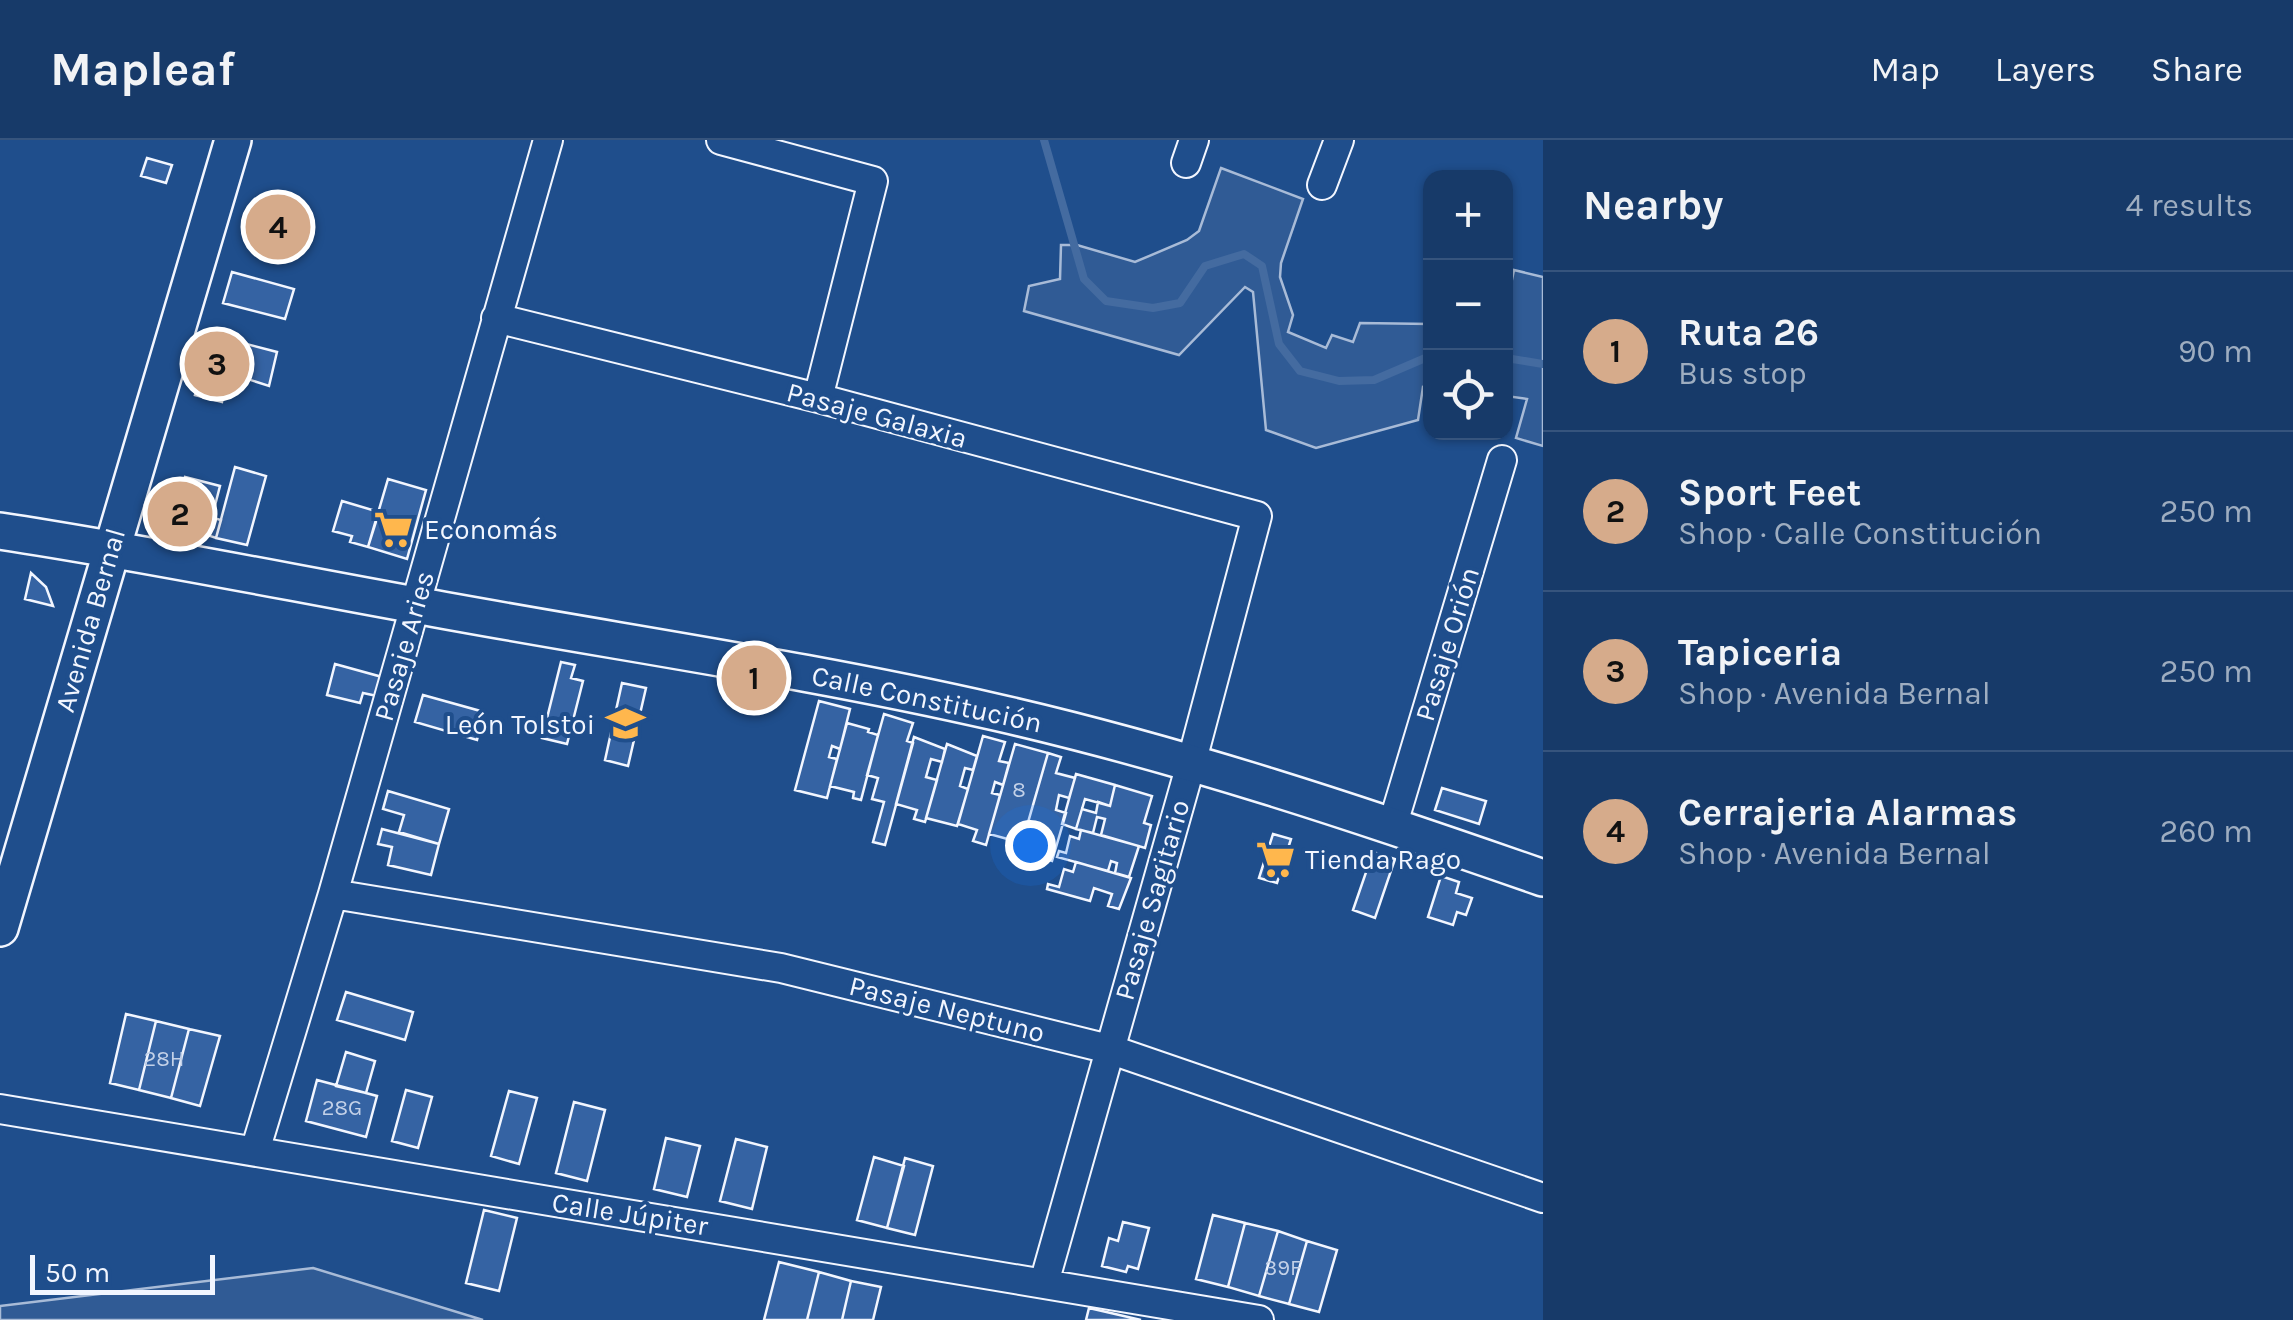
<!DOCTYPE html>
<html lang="en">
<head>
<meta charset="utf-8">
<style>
	:root { --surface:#173a69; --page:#244571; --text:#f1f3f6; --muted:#9eadc0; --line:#36547d; --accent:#d6ab8b }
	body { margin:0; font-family:Karla,sans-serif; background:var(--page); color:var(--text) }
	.controls { position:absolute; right:30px; top:30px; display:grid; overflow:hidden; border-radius:20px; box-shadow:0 2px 8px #0004 }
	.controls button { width:90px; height:90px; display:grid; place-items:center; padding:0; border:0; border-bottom:2px solid var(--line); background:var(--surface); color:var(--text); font:50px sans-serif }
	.scale { position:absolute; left:30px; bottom:25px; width:185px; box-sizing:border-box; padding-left:10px; border:5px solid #f2f6ff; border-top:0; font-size:28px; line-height:35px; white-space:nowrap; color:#f2f6ff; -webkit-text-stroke:8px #1f4e8c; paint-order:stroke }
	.you { position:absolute; left:1030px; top:705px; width:35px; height:35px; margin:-25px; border:8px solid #fff; border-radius:50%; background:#1a73e8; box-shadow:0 0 0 15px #1a73e833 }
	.badge { display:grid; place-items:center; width:65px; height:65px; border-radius:50%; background:var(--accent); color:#111; font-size:32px; font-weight:700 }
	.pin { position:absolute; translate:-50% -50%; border:5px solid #fff; box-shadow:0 2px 10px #0006 }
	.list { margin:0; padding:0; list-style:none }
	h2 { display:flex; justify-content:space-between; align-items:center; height:130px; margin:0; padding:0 40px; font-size:42px }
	h2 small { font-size:32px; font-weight:400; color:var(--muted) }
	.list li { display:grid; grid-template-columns:65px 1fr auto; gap:30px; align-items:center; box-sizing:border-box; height:160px; padding:0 40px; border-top:2px solid var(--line) }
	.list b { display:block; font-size:38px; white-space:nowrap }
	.list p { margin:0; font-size:32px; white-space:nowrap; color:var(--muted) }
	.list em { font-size:32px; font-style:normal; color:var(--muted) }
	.icon { flex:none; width:55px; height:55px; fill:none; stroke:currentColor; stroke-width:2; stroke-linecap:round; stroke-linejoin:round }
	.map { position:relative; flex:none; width:1543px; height:1180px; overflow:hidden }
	header { display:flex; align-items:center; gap:60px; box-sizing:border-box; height:140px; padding:0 50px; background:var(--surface); border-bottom:2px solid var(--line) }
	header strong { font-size:48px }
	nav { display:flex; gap:55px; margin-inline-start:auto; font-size:35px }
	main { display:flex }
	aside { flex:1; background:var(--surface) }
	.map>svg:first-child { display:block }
</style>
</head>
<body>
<header>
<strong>Mapleaf</strong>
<nav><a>Map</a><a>Layers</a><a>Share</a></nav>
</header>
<main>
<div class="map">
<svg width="1543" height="1180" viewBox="0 0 1543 1180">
	<rect width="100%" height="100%" fill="#1f4e8c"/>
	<path fill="#305b95" stroke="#a8bbd7" stroke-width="2.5" d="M 1221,28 L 1303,59 L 1281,123 L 1280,137 L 1293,175 L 1288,192 L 1326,208 L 1332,195 L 1353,202 L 1360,183 L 1430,184 L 1430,248 L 1423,247 L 1418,280 L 1316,308 L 1266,290 L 1253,152 L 1245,147 L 1179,215 L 1024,171 L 1029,146 L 1060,139 L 1061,105 L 1077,105 L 1135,122 L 1187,100 L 1199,91 Z
		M 1514,130 L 1543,137 L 1543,306 L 1516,298 L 1527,259 L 1506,256 L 1506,168 Z
		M 313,1128 L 483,1180 L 0,1180 L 0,1166 Z"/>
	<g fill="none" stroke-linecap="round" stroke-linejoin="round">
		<path stroke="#446ba0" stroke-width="8" d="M 1044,0 L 1084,139 L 1106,161 L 1153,168 L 1180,163 L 1205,126 L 1244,114 L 1262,126 L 1279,204 L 1300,231 L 1339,241 L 1374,240 L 1430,216
			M 1506,218 L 1543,224"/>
	</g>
	<path fill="#3563a3" stroke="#f2f6ff" stroke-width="2.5" d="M 147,18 L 172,25 L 166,43 L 141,36 Z
		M 253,65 L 311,81 L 304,110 L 245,94 Z
		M 232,132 L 294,149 L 285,179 L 223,163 Z
		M 212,195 L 277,212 L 269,246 L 229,233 L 231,222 L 206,215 Z
		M 206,215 L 231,222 L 229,233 L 202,227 Z
		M 202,227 L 229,233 L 222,262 L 195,255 Z
		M 235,327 L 266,336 L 247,405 L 216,398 Z
		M 185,337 L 220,346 L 212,377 L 177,367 Z
		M 388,339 L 426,350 L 407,419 L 368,407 Z
		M 342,361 L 379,372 L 368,407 L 350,402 L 352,396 L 333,391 Z
		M 200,374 L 221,380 L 216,398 L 195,391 Z
		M 31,433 L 46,447 L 53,466 L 25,459 Z
		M 561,522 L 575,525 L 571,538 L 583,541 L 567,604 L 542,598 Z
		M 335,524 L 382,537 L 377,556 L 363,553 L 360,563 L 327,555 Z
		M 622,543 L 646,548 L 628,626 L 605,620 Z
		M 423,555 L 484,572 L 477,600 L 415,582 Z
		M 819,561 L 850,569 L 840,609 L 832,606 L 829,617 L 837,619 L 827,658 L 795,650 Z
		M 884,574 L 913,583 L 907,601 L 913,603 L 885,705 L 873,702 L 884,662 L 872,659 L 878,638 L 867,635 Z
		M 847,583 L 869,589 L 868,592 L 878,595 L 861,660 L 853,658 L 854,652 L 830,646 Z
		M 983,596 L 1005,602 L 999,621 L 1009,623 L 1003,645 L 995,642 L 992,653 L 1000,655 L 986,705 L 973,701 L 977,690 L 958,684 Z
		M 914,597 L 945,609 L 942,622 L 931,619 L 926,637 L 937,640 L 925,682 L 914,679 L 917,670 L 896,664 Z
		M 947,604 L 977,616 L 973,630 L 965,628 L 960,646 L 968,649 L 957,686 L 926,678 Z
		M 1015,604 L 1048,613 L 1022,703 L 989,694 Z
		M 1048,613 L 1061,617 L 1056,633 L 1075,638 L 1069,658 L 1059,655 L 1056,670 L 1066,673 L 1052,721 L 1039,717 L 1042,706 L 1036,704 L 1038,697 L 1025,693 Z
		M 1076,634 L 1115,645 L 1110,666 L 1085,659 L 1076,689 L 1062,684 Z
		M 1115,645 L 1152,656 L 1144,683 L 1151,685 L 1145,708 L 1101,695 L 1105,679 L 1097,677 L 1093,693 L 1076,689 L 1082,669 L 1096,673 L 1098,662 L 1110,666 Z
		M 1442,648 L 1486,661 L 1479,684 L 1435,670 Z
		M 388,651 L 449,669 L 439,704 L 399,692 L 404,675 L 383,669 Z
		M 382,689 L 439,704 L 431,735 L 388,725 L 392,707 L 378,704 Z
		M 1081,690 L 1139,706 L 1129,737 L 1115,733 L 1117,723 L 1111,721 L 1108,731 L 1057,717 L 1059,711 L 1066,713 L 1070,696 L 1079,699 Z
		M 1273,694 L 1291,699 L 1277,743 L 1259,738 Z
		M 1373,712 L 1395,719 L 1375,778 L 1353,770 Z
		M 1076,722 L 1131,738 L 1119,769 L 1108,766 L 1112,754 L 1094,748 L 1090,761 L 1047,749 L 1048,744 L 1059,747 L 1064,729 L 1073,732 Z
		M 1441,736 L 1459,742 L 1456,753 L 1472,758 L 1466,775 L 1457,772 L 1453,785 L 1428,777 Z
		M 346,852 L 413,872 L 405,900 L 337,880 Z
		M 126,874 L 156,881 L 139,950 L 110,943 Z
		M 156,881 L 189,889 L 171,958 L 139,950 Z
		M 189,889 L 220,896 L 200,966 L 171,958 Z
		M 346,912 L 375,921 L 366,953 L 336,946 Z
		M 317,940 L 377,956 L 366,997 L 306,981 Z
		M 406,950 L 432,957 L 418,1008 L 392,1001 Z
		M 509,951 L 537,958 L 519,1024 L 491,1016 Z
		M 574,962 L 605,970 L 587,1041 L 556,1033 Z
		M 666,998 L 700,1006 L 687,1057 L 654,1049 Z
		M 736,999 L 767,1007 L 752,1069 L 720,1061 Z
		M 874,1017 L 904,1026 L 887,1088 L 857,1080 Z
		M 905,1018 L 933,1026 L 915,1095 L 887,1088 Z
		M 484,1070 L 517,1078 L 499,1151 L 466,1143 Z
		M 1213,1075 L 1245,1083 L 1228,1147 L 1196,1139 Z
		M 1123,1082 L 1149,1088 L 1138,1129 L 1128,1126 L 1126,1132 L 1102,1126 L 1109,1098 L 1118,1101 Z
		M 1245,1083 L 1278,1091 L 1259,1156 L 1228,1147 Z
		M 1278,1091 L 1307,1101 L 1289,1164 L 1259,1156 Z
		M 1307,1101 L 1337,1110 L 1319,1172 L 1289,1164 Z
		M 779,1122 L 819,1132 L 807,1180 L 764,1180 Z
		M 819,1132 L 851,1141 L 842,1180 L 807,1180 Z
		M 851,1141 L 881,1147 L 873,1180 L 842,1180 Z
		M 1089,1168 L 1141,1180 L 1086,1180 Z"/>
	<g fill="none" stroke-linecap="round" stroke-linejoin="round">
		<defs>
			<path id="minor" d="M 721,0 L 873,41 L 818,258
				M 1186,23 L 1194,0
				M 1322,45 L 1339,0
				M 496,178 L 818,258 L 1257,376 L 1191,624 L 1044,1143
				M 1392,687 L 1502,320
				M 333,754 L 781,828 L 1109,909 L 1543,1058
				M 0,969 L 1259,1180
				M 255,1011 L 333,754 L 548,0"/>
			<path id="major" d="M 0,391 C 139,412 277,440 415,465 C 608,501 803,528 995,572 C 1180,614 1363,675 1543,738
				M 0,788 L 233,0"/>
		</defs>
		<use href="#minor" stroke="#f2f6ff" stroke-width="32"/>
		<use href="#major" stroke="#f2f6ff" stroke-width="40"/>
		<use href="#minor" stroke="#1f4e8c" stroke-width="28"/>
		<use href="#major" stroke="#1f4e8c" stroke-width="35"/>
	</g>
	<defs>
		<symbol id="supermarket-bare" viewBox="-9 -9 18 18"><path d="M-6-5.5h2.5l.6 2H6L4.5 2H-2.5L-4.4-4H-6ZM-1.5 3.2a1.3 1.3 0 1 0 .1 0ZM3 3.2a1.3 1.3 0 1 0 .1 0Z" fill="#ffb74d" stroke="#1f4e8c" stroke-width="2.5" paint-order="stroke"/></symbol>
		<symbol id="school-bare" viewBox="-9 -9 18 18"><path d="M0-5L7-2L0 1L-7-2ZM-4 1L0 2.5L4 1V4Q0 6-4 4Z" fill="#ffb74d" stroke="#1f4e8c" stroke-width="2.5" paint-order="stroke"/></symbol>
	</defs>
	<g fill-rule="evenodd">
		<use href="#supermarket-bare" x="366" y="362" width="55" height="55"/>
		<use href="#school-bare" x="598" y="556" width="55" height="55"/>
		<use href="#supermarket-bare" x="1248" y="692" width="55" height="55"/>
	</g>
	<g text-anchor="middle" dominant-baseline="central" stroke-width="8" stroke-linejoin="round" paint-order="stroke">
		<g font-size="22" fill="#c3d1e8">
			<text x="1019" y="650">8</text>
			<text x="164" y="919">28H</text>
			<text x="342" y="968">28G</text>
			<text x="1283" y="1128">39F</text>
		</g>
		<g font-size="28" fill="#f2f6ff" stroke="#1f4e8c">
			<text transform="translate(877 275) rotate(15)">Pasaje Galaxia</text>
			<text transform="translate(90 480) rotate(-74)">Avenida Bernal</text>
			<text transform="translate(1447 504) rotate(-73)">Pasaje Orión</text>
			<text transform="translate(404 506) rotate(-74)">Pasaje Aries</text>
			<text transform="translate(927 559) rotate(12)">Calle Constitución</text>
			<text transform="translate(1152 760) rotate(-74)">Pasaje Sagitario</text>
			<text transform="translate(947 869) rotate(14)">Pasaje Neptuno</text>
			<text transform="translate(630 1074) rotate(9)">Calle Júpiter</text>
		</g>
		<g font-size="28" fill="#f2f6ff" stroke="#1f4e8c" text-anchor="start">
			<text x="424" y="389">Economás</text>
			<text x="595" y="584" text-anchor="end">León Tolstoi</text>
			<text x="1305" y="719">Tienda Rago</text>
		</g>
	</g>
</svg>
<div class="controls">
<button>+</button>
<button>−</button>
<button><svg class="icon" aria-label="locate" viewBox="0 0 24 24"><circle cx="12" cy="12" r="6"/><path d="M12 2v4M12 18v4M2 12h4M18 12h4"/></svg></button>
</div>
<div class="scale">50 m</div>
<div class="you"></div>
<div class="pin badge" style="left:754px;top:538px">1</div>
<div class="pin badge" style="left:180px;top:374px">2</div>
<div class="pin badge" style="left:217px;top:224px">3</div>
<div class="pin badge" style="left:278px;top:87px">4</div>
</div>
<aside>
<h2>Nearby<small>4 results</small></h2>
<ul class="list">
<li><span class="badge">1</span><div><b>Ruta 26</b><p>Bus stop</p></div><em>90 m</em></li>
<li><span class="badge">2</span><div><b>Sport Feet</b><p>Shop · Calle Constitución</p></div><em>250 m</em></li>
<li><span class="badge">3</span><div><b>Tapiceria</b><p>Shop · Avenida Bernal</p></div><em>250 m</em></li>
<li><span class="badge">4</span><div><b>Cerrajeria Alarmas</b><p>Shop · Avenida Bernal</p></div><em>260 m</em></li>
</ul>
</aside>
</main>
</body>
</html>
